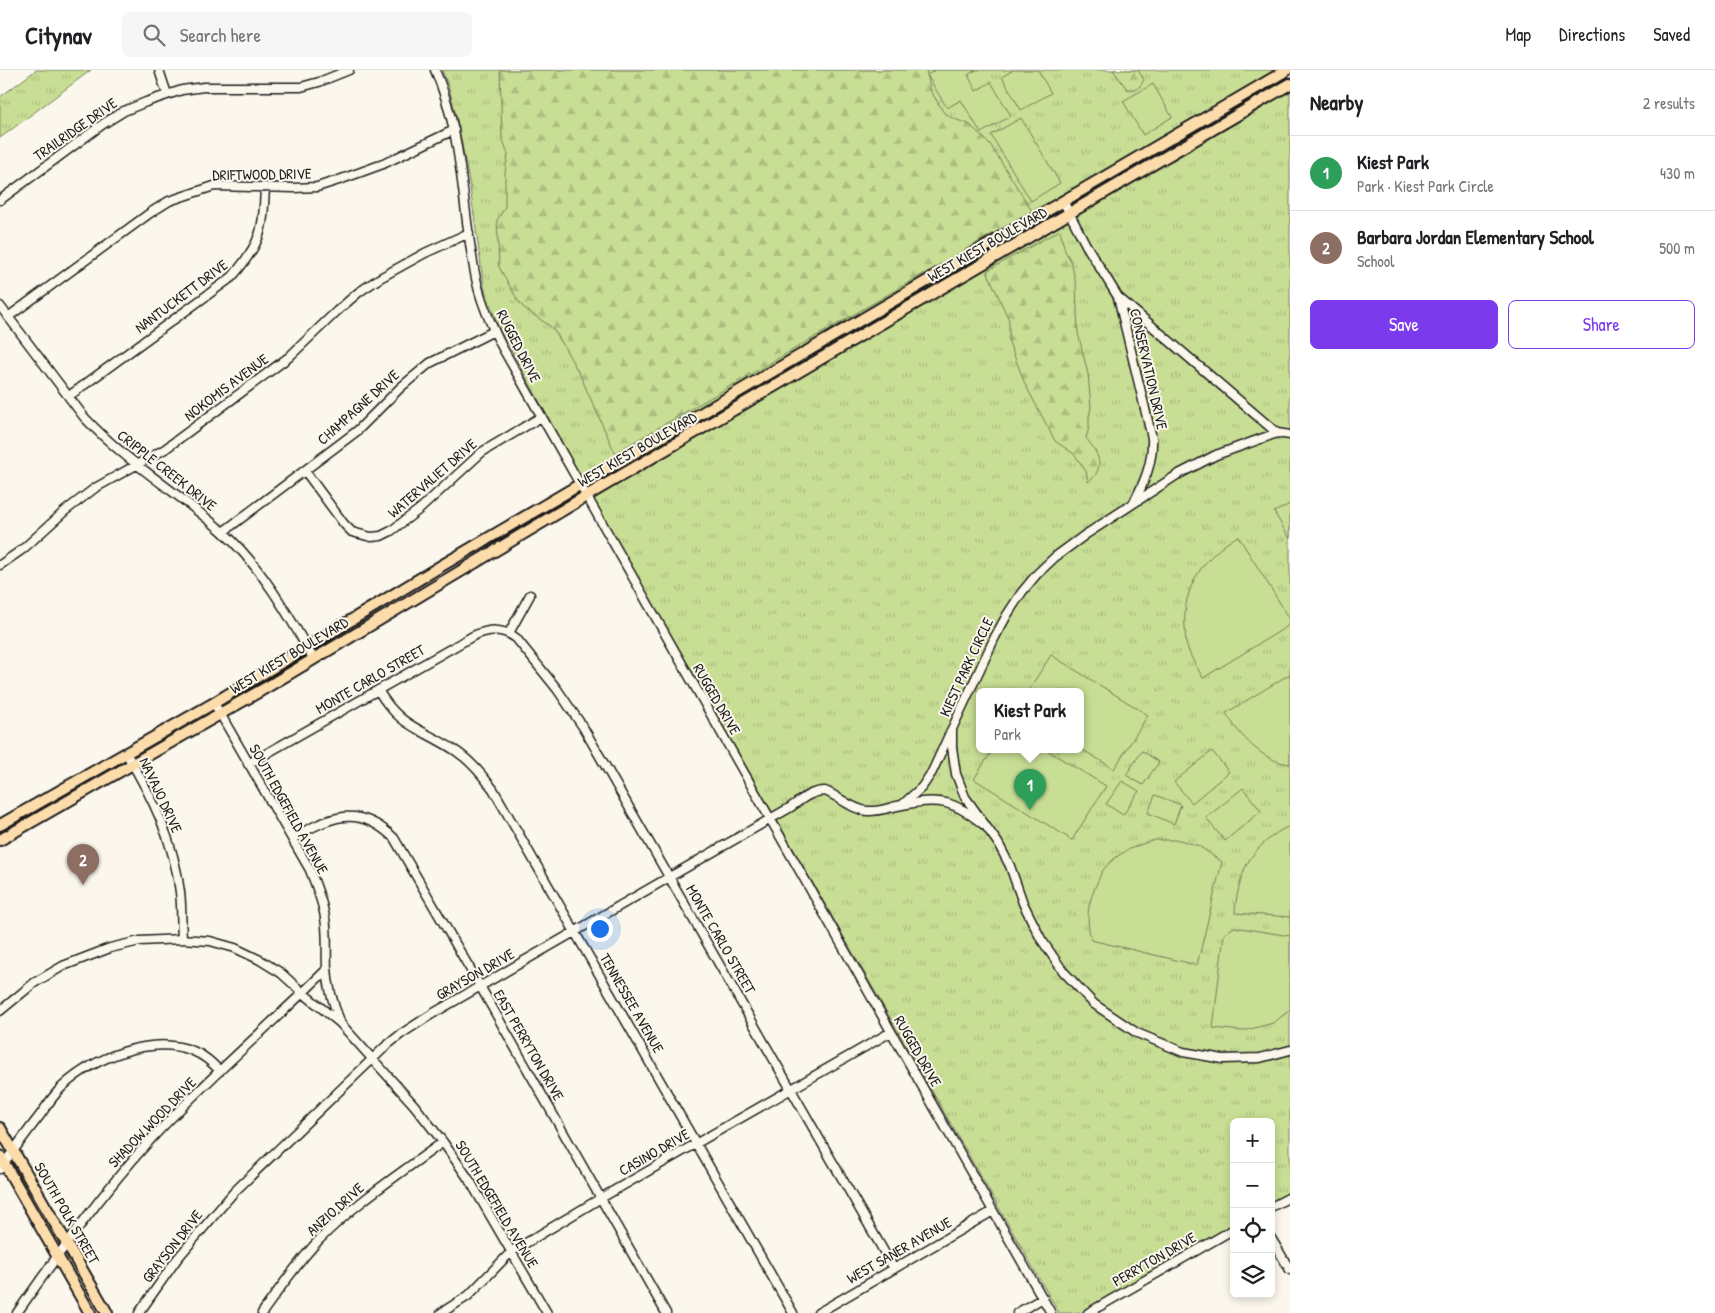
<!DOCTYPE html>
<html lang="en">
<head>
<meta charset="utf-8">
<style>
	:root { --surface:#fff; --page:#f6f6f6; --text:#202124; --muted:#757577; --line:#e0e0e0; --accent:#7c3aed }
	body { margin:0; font-family:"Patrick Hand",sans-serif; background:var(--page); color:var(--text) }
	.controls { position:absolute; right:15px; bottom:15px; display:grid; overflow:hidden; border-radius:8px; box-shadow:0 2px 8px #0003 }
	.controls button { width:45px; height:45px; display:grid; place-items:center; padding:0; border:0; border-bottom:1px solid var(--line); background:var(--surface); color:var(--text); font:25px sans-serif }
	.you { position:absolute; left:599px; top:858px; width:18px; height:18px; margin:-12px; border:4px solid #fff; border-radius:50%; background:#1a73e8; box-shadow:0 0 0 8px #1a73e833 }
	.badge { display:grid; place-items:center; width:32px; height:32px; border-radius:50%; background:var(--accent); color:#fff; font-size:16px; font-weight:700 }
	.pin { position:absolute; translate:-50% -41px; filter:drop-shadow(0 1px 2px #0008) }
	.pin::after { content:''; position:absolute; top:26px; width:18px; height:15px; background:inherit; clip-path:polygon(0 0,100% 0,50% 100%) }
	.popup { position:absolute; left:976px; top:618px; width:108px; height:65px; box-sizing:border-box; display:grid; place-content:center; border-radius:8px; background:var(--surface); filter:drop-shadow(0 1px 4px #0005); font-size:16px; white-space:nowrap; color:var(--muted) }
	.popup b { font-size:19px; color:var(--text) }
	.popup::after { content:''; position:absolute; left:50%; top:100%; margin-left:-10px; border:10px solid transparent; border-top-color:var(--surface) }
	.list { margin:0; padding:0; list-style:none }
	h2 { display:flex; justify-content:space-between; align-items:center; height:65px; margin:0; padding:0 20px; font-size:21px }
	h2 small { font-size:16px; font-weight:400; color:var(--muted) }
	.list li { display:grid; grid-template-columns:32px 1fr auto; gap:15px; align-items:center; box-sizing:border-box; height:75px; padding:0 20px; border-top:1px solid var(--line) }
	.list b { display:block; font-size:19px; white-space:nowrap }
	.list p { margin:0; font-size:16px; white-space:nowrap; color:var(--muted) }
	.list em { font-size:16px; font-style:normal; color:var(--muted) }
	.actions { display:flex; gap:10px; padding:15px 20px }
	.actions a { flex:1; padding:11px 0; border:1px solid var(--accent); border-radius:8px; text-align:center; font-size:18px; color:var(--accent) }
	.actions .main { background:var(--accent); color:#fff }
	.icon { flex:none; width:28px; height:28px; fill:none; stroke:currentColor; stroke-width:2; stroke-linecap:round; stroke-linejoin:round }
	.map { position:relative; flex:none; width:1290px; height:1243px; overflow:hidden }
	header { display:flex; align-items:center; gap:30px; box-sizing:border-box; height:70px; padding:0 25px; background:var(--surface); border-bottom:1px solid var(--line) }
	header strong { font-size:24px }
	nav { display:flex; gap:28px; margin-inline-start:auto; font-size:18px }
	.search { width:350px; height:45px; background:var(--page); display:flex; align-items:center; gap:12px; box-sizing:border-box; padding:0 18px; border-radius:8px; color:var(--muted); font-size:19px }
	main { display:flex }
	aside { flex:1; background:var(--surface) }
	.map>svg:first-child { display:block }
</style>
</head>
<body>
<header>
<strong>Citynav</strong>
<div class="search"><svg class="icon" aria-label="search" viewBox="0 0 24 24"><circle cx="10" cy="10" r="6"/><path d="M15 15l6 6"/></svg>Search here</div>
<nav><a>Map</a><a>Directions</a><a>Saved</a></nav>
</header>
<main>
<div class="map">
<svg width="1290" height="1243" viewBox="0 0 1290 1243">
	<defs>
		<pattern id="grass-tufts" width="24" height="20" patternUnits="userSpaceOnUse" patternTransform="scale(1.25)"><rect width="24" height="20" fill="#c8de94"/><path d="M3 7l-1-3M5 7V3M7 7l1-3M15 17l-1-3M17 17v-4M19 17l1-3" fill="none" stroke="#abbe7f"/></pattern>
		<pattern id="forest-firs" width="22" height="20" patternUnits="userSpaceOnUse" patternTransform="scale(1.25)"><rect width="22" height="20" fill="#c8de94"/><path d="M5 1l3.5 6h-7zM16 11l3.5 6h-7z" fill="#abbe7f"/></pattern>
	</defs>
	<rect width="100%" height="100%" fill="#fbf7ec"/>
	<filter id="ink" filterUnits="userSpaceOnUse"><feTurbulence type="fractalNoise" baseFrequency=".02" numOctaves="2"/><feDisplacementMap in="SourceGraphic" scale="10" xChannelSelector="R" yChannelSelector="G"/><feConvolveMatrix kernelMatrix="1 2 1 2 8 2 1 2 1" color-interpolation-filters="sRGB"/></filter>
	<g filter="url(#ink)">
		<path fill="url(#grass-tufts)" stroke="#727d58" fill-rule="evenodd" d="M 36,0 L 91,0 L 0,68 L 0,27 Z
			M 442,0 L 1277,0 L 1290,21 L 1290,1123 L 1271,1134 L 1271,1052 L 1234,1052 L 1234,1155 L 1081,1243 L 1059,1243 L 592,427 L 498,256 L 484,217 L 470,117 L 459,58 L 449,18 ZM 980,621 L 1080,621 L 1080,679 L 980,679 Z"/>
		<path fill="url(#forest-firs)" stroke="#727d58" d="M 500,0 L 926,0 L 931,21 L 944,43 L 954,49 L 969,54 L 990,74 L 1032,141 L 615,383 L 580,305 L 558,266 L 551,257 L 524,238 L 517,229 L 499,197 L 497,150 L 503,141 L 505,136 L 505,102 L 508,84 L 502,67 Z
			M 1113,0 L 1138,0 L 1144,10 L 1138,19 L 1127,19 Z
			M 1060,160 L 1065,181 L 1071,191 L 1076,214 L 1078,263 L 1088,304 L 1091,337 L 1089,347 L 1089,358 L 1086,368 C 1098,383 1107,398 1088,412 L 1086,401 L 1074,384 L 1055,371 L 1025,314 L 1009,272 L 1009,250 L 987,201 Z"/>
		<path fill="#c8de94" stroke="#727d58" d="M 935,0 L 976,0 L 968,5 L 976,21 L 991,12 L 1011,46 L 981,63 L 961,30 L 947,38 L 927,5 Z
			M 1013,0 L 1038,0 L 1051,23 L 1021,40 L 1002,7 Z
			M 1153,14 L 1172,47 L 1143,65 L 1123,31 Z
			M 1021,48 L 1060,113 L 1031,131 L 991,65 Z
			M 1290,434 L 1290,469 L 1274,442 Z
			M 1238,466 L 1290,549 L 1288,556 L 1203,608 C 1197,597 1189,585 1186,573 C 1185,568 1186,563 1185,558 C 1182,516 1204,486 1238,466 Z
			M 1051,585 L 1148,645 L 1114,699 L 1080,678 L 1080,621 L 1028,621 Z
			M 1290,604 L 1290,694 C 1263,692 1239,665 1226,643 Z
			M 993,679 L 1045,679 L 1106,716 L 1072,770 L 974,709 Z
			M 1142,681 L 1159,692 L 1143,715 L 1126,705 Z
			M 1212,681 L 1229,702 L 1192,733 L 1174,712 Z
			M 1122,711 L 1139,721 L 1123,745 L 1106,734 Z
			M 1243,718 L 1261,741 L 1225,771 L 1206,748 Z
			M 1155,725 L 1181,735 L 1174,754 L 1148,743 Z
			M 1290,756 L 1290,847 L 1235,843 C 1235,831 1241,805 1247,794 C 1255,779 1274,762 1290,756 Z
			M 1155,770 L 1180,770 L 1199,776 L 1222,792 L 1197,895 L 1091,870 C 1086,846 1087,836 1097,813 C 1099,809 1101,802 1104,799 C 1116,783 1137,775 1155,770 Z
			M 1234,857 L 1290,866 L 1290,940 L 1273,953 L 1243,961 L 1213,958 L 1224,864 Z"/>
		<g fill="none" stroke-linecap="round" stroke-linejoin="round">
			<defs>
				<path id="minor" d="M 159,0 L 167,24
					M 435,0 C 465,68 461,142 477,213 C 482,235 492,257 502,277 L 1051,1243
					M 0,130 L 103,54 L 124,41 L 146,32 L 182,20 L 204,17 L 301,17 L 319,12 L 349,0
					M 1063,131 L 1086,175 L 1118,227 L 1277,363
					M 1118,227 L 1152,368 C 1153,392 1145,411 1134,432
					M 0,236 L 84,347 C 125,391 177,422 222,461 C 261,496 288,544 313,588
					M 8,247 L 150,143 L 169,131 L 214,116 L 294,118 L 317,117 L 339,110 L 383,94 L 454,60
					M 69,326 L 232,207 C 262,172 263,161 265,117
					M 1290,365 L 1277,363 L 1216,385 L 1177,405 L 1085,465 L 1055,487 L 1037,504 L 1022,522 L 1007,545 L 995,567 L 952,659 L 952,677 L 956,704 L 965,727 L 998,773 L 1010,796 L 1023,833 L 1041,869 L 1063,901 L 1094,934 L 1137,963 L 1183,982 L 1223,989 L 1260,988 L 1290,980
					M 305,401 L 344,454 L 352,462 L 371,467 L 381,466 L 391,461 L 421,438 L 482,382 L 541,347
					M 223,462 L 357,361 L 401,317 L 430,293 L 494,261
					M 0,495 L 23,479 L 65,441 L 95,418 L 165,379 L 289,287 L 337,241 L 359,222 L 380,208 L 425,183 L 469,163
					M 509,563 L 530,525
					M 378,620 C 401,659 422,658 456,681 C 471,691 482,705 493,719 L 793,1243
					M 214,633 L 310,800 C 316,816 323,832 325,848 C 328,865 326,881 327,898 C 328,916 333,934 340,951
					M 126,683 C 152,726 174,771 180,822 C 182,838 181,854 182,869
					M 248,694 L 473,566 C 489,559 502,558 516,568 L 557,619 L 583,657 L 894,1199
					M 902,735 L 922,717 L 932,702 L 950,663
					M 292,768 C 330,747 358,733 394,768 L 480,916 L 666,1243
					M 0,941 L 34,913 L 63,896 L 110,878 L 140,871 L 182,869 L 210,871 L 235,878 L 260,890 L 281,903 L 303,923 L 340,953 L 414,1035 L 443,1072 L 470,1111 L 547,1243
					M 0,1099 C 13,1081 27,1062 41,1044 C 47,1035 54,1025 62,1017 C 93,988 152,964 193,981 C 204,985 212,993 220,1001
					M 1271,1137 L 1290,1127
					M 1271,1168 L 1290,1200
					M 17,1243 C 59,1183 102,1123 152,1068 C 207,1009 270,956 327,899
					M 139,1243 L 177,1189 L 234,1122 L 386,976 L 401,964 L 432,944 L 791,737 C 802,729 811,721 825,721 C 840,727 851,739 867,741 C 879,742 890,737 902,735 C 939,727 955,731 984,755
					M 262,1243 C 280,1218 298,1192 319,1170 C 356,1132 401,1103 443,1072
					M 441,1243 L 468,1226 L 511,1182 L 601,1128 L 891,962
					M 818,1243 L 993,1141
					M 1017,1243 L 1043,1228
					M 1088,1243 L 1234,1159"/>
				<path id="major" d="M 0,755 L 214,633 L 441,496 L 1287,0
					M 0,770 L 267,617 L 593,422 L 1290,14
					M 0,1058 L 107,1243
					M 0,1086 L 90,1243"/>
			</defs>
			<use href="#minor" stroke="#1c1c1c" stroke-width="11"/>
			<use href="#major" stroke="#1c1c1c" stroke-width="14"/>
			<use href="#minor" stroke="#fbf7ec" stroke-width="8"/>
			<use href="#major" stroke="#fddcac" stroke-width="10"/>
		</g>
	</g>
	<g text-anchor="middle" dominant-baseline="central" stroke-width="4" stroke-linejoin="round" paint-order="stroke">
		<g font-size="15" fill="#1c1c1c" stroke="#fbf7ec">
			<text transform="translate(75 59) rotate(-35)">TRAILRIDGE DRIVE</text>
			<text transform="translate(262 104) rotate(-1)">DRIFTWOOD DRIVE</text>
			<text transform="translate(987 174) rotate(-30)">WEST KIEST BOULEVARD</text>
			<text transform="translate(181 226) rotate(-37)">NANTUCKETT DRIVE</text>
			<text transform="translate(519 276) rotate(63)">RUGGED DRIVE</text>
			<text transform="translate(1149 299) rotate(77)">CONSERVATION DRIVE</text>
			<text transform="translate(226 317) rotate(-37)">NOKOMIS AVENUE</text>
			<text transform="translate(358 337) rotate(-42)">CHAMPAGNE DRIVE</text>
			<text transform="translate(637 379) rotate(-30)">WEST KIEST BOULEVARD</text>
			<text transform="translate(167 400) rotate(38)">CRIPPLE CREEK DRIVE</text>
			<text transform="translate(432 408) rotate(-41)">WATERVALIET DRIVE</text>
			<text transform="translate(289 585) rotate(-31)">WEST KIEST BOULEVARD</text>
			<text transform="translate(966 597) rotate(-65)">KIEST PARK CIRCLE</text>
			<text transform="translate(370 609) rotate(-30)">MONTE CARLO STREET</text>
			<text transform="translate(717 629) rotate(60)">RUGGED DRIVE</text>
			<text transform="translate(161 725) rotate(65)">NAVAJO DRIVE</text>
			<text transform="translate(289 739) rotate(61)">SOUTH EDGEFIELD AVENUE</text>
			<text transform="translate(721 869) rotate(60)">MONTE CARLO STREET</text>
			<text transform="translate(475 904) rotate(-30)">GRAYSON DRIVE</text>
			<text transform="translate(632 933) rotate(60)">TENNESSEE AVENUE</text>
			<text transform="translate(529 975) rotate(60)">EAST PERRYTON DRIVE</text>
			<text transform="translate(918 981) rotate(60)">RUGGED DRIVE</text>
			<text transform="translate(152 1052) rotate(-46)">SHADOW WOOD DRIVE</text>
			<text transform="translate(654 1082) rotate(-30)">CASINO DRIVE</text>
			<text transform="translate(497 1134) rotate(59)">SOUTH EDGEFIELD AVENUE</text>
			<text transform="translate(335 1139) rotate(-42)">ANZIO DRIVE</text>
			<text transform="translate(67 1143) rotate(60)">SOUTH POLK STREET</text>
			<text transform="translate(172 1176) rotate(-52)">GRAYSON DRIVE</text>
			<text transform="translate(899 1180) rotate(-30)">WEST SANER AVENUE</text>
			<text transform="translate(1154 1189) rotate(-30)">PERRYTON DRIVE</text>
		</g>
	</g>
</svg>
<div class="controls">
<button>+</button>
<button>−</button>
<button><svg class="icon" aria-label="locate" viewBox="0 0 24 24"><circle cx="12" cy="12" r="6"/><path d="M12 2v4M12 18v4M2 12h4M18 12h4"/></svg></button>
<button><svg class="icon" aria-label="layers" viewBox="0 0 24 24"><path d="M12 4l9 5-9 5-9-5zM3 14l9 5 9-5"/></svg></button>
</div>
<div class="you"></div>
<div class="pin badge" style="left:1030px;top:740px;background:#2e9e5b">1</div>
<div class="popup"><b>Kiest Park</b>Park</div>
<div class="pin badge" style="left:83px;top:815px;background:#8d6e63">2</div>
</div>
<aside>
<h2>Nearby<small>2 results</small></h2>
<ul class="list">
<li><span class="badge" style="background:#2e9e5b">1</span><div><b>Kiest Park</b><p>Park · Kiest Park Circle</p></div><em>430 m</em></li>
<li><span class="badge" style="background:#8d6e63">2</span><div><b>Barbara Jordan Elementary School</b><p>School</p></div><em>500 m</em></li>
</ul>
<div class="actions"><a class="main">Save</a><a>Share</a></div>
</aside>
</main>
</body>
</html>
